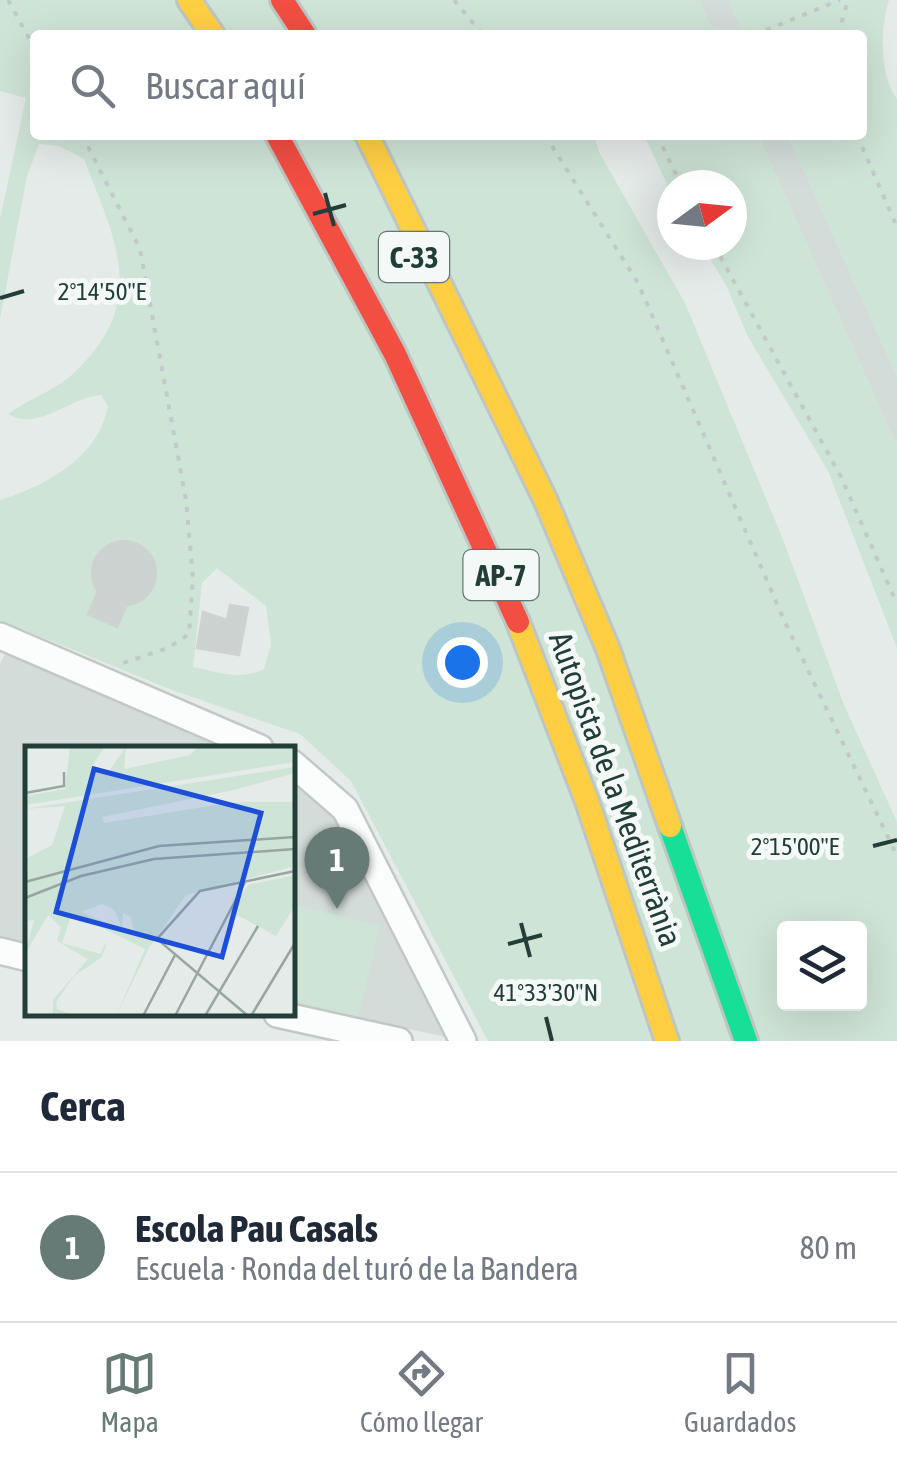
<!DOCTYPE html>
<html lang="es">
<head>
<meta charset="utf-8">
<style>
	:root { --surface:#fff; --page:#f6f6f7; --text:#1f2937; --muted:#747a83; --line:#e0e1e3; --accent:#677b76 }
	body { margin:0; font-family:"Asap Condensed",sans-serif; background:var(--page); color:var(--text) }
	.controls { position:absolute; right:30px; bottom:30px; display:grid; overflow:hidden; border-radius:10px; box-shadow:0 10px 40px #0002 }
	.controls button { width:90px; height:90px; display:grid; place-items:center; padding:0; border:0; border-bottom:2px solid var(--line); background:var(--surface); color:var(--text); font:50px sans-serif }
	.compass { position:absolute; left:657px; top:170px; width:90px; height:90px; border-radius:50%; background:var(--surface); box-shadow:0 10px 40px #0002; rotate:75deg }
	.you { position:absolute; left:462px; top:662px; width:35px; height:35px; margin:-25px; border:8px solid #fff; border-radius:50%; background:#1a73e8; box-shadow:0 0 0 15px #1a73e833 }
	.badge { display:grid; place-items:center; width:65px; height:65px; border-radius:50%; background:var(--accent); color:#fff; font-size:32px; font-weight:700 }
	.pin { position:absolute; translate:-50% -82px; filter:drop-shadow(0 2px 5px #0008) }
	.pin::after { content:''; position:absolute; top:52px; width:35px; height:30px; background:inherit; clip-path:polygon(0 0,100% 0,50% 100%) }
	.list { margin:0; padding:0; list-style:none }
	h2 { display:flex; justify-content:space-between; align-items:center; height:130px; margin:0; padding:0 40px; font-size:42px }
	h2 small { font-size:32px; font-weight:400; color:var(--muted) }
	.list li { display:grid; grid-template-columns:65px 1fr auto; gap:30px; align-items:center; box-sizing:border-box; height:150px; padding:0 40px; border-top:2px solid var(--line) }
	.list b { display:block; font-size:38px; white-space:nowrap }
	.list p { margin:0; font-size:32px; white-space:nowrap; color:var(--muted) }
	.list em { font-size:32px; font-style:normal; color:var(--muted) }
	.icon { flex:none; width:55px; height:55px; fill:none; stroke:currentColor; stroke-width:2; stroke-linecap:round; stroke-linejoin:round }
	.map { position:relative; flex:none; width:897px; height:1041px; overflow:hidden }
	.search { position:absolute; background:var(--surface); box-shadow:0 10px 40px #0002; left:30px; right:30px; top:30px; height:110px; display:flex; align-items:center; gap:25px; box-sizing:border-box; padding:0 35px; border-radius:10px; color:var(--muted); font-size:38px }
	.sheet { height:280px; background:var(--surface) }
	nav { display:flex; justify-content:space-around; align-items:center; box-sizing:border-box; height:140px; border-top:2px solid var(--line); background:var(--surface); font-size:28px; color:var(--muted) }
	nav a { display:grid; justify-items:center; gap:5px }
	nav .on { color:var(--accent) }
	.map>svg:first-child { display:block }
</style>
</head>
<body>
<div class="map">
<svg width="897" height="1041" viewBox="0 0 897 1041">
	<rect width="100%" height="100%" fill="#e5ebe8"/>
	<path fill="#d3dcd8" d="M 699,0 L 729,0 L 744,35 L 714,35 Z
		M 758,135 L 788,135 L 897,376 L 897,447 Z
		M 8,648 L 227,748 L 28,748 L 27,945 L 0,938 L 0,664 Z
		M 292,779 L 333,814 L 450,1038 L 293,1003 Z"/>
	<path fill="#cee4d6" fill-rule="evenodd" d="M 0,0 L 699,0 L 714,35 L 35,35 L 35,135 L 594,135 L 599,152 L 685,303 L 784,542 L 844,705 L 897,822 L 897,1041 L 488,1041 L 351,781 L 300,734 L 172,690 L 0,620 L 0,500 C 46,486 99,457 108,406 L 101,395 C 70,397 39,432 8,414 C 28,399 56,390 74,373 C 150,302 115,240 84,159 L 59,146 L 39,144 L 27,176 L 0,319 L 0,219 L 26,98 L 0,91 ZM 217,568 L 266,606 L 271,644 L 264,669 C 239,681 219,672 193,667 L 202,583 ZM 784,928 L 860,928 L 860,1004 L 784,1004 Z
		M 729,0 L 889,0 C 880,28 879,75 897,99 L 897,376 L 788,135 L 862,135 L 862,35 L 744,35 Z
		M 644,135 L 758,135 L 897,447 L 897,648 L 828,471 L 747,335 L 727,287 L 702,245 L 732,245 L 732,185 L 672,185 L 672,195 Z
		M 293,904 L 380,926 L 358,1017 L 293,1002 Z"/>
	<path fill="#ccd2d0" stroke="#ced3d1" stroke-width="2.5" d="M92 573a32 32 0 1 1 64 0a32 32 0 1 1-64 0Z
		M 98,591 L 109,601 L 127,605 L 117,627 L 88,614 Z
		M 230,605 L 248,608 L 239,655 L 197,648 L 203,612 L 227,620 Z"/>
	<g fill="none" stroke-linecap="round" stroke-linejoin="round">
		<defs>
			<path id="street" d="M 0,636 L 260,748
				M 292,763 L 345,809 L 463,1041
				M 0,951 L 28,958
				M 277,1014 L 399,1041"/>
			<path id="fast" d="M 670,826 L 746,1041"/>
			<path id="slow" d="M 189,0 L 213,35
				M 367,135 L 545,499 L 608,649 L 670,826
				M 518,622 L 588,804 L 667,1041"/>
			<path id="jam" d="M 282,0 L 305,35
				M 277,135 L 395,354 L 518,622"/>
		</defs>
		<use href="#street" stroke="#c2c8c6" stroke-width="30"/>
		<use href="#fast" stroke="#bdc6c4" stroke-width="28"/>
		<use href="#slow" stroke="#bdc6c4" stroke-width="28"/>
		<use href="#jam" stroke="#bdc6c4" stroke-width="28"/>
		<path stroke="#c1cac8" stroke-width="4" stroke-dasharray="5 8" stroke-linecap="butt" d="M 8,0 L 35,49
			M 454,0 L 483,35
			M 754,35 L 840,0
			M 838,35 L 848,0
			M 82,135 L 140,249 L 186,500 L 193,578 L 189,634 L 168,648 L 123,663
			M 545,135 L 638,283 L 784,620 L 897,856
			M 657,135 L 681,185
			M 857,135 L 897,227
			M 714,245 L 841,477 L 897,604"/>
		<use href="#street" stroke="#fbfcfc" stroke-width="25"/>
		<use href="#fast" stroke="#16e098" stroke-width="22"/>
		<use href="#slow" stroke="#ffcf43" stroke-width="22"/>
		<use href="#jam" stroke="#f24e42" stroke-width="22"/>
	</g>
	<path fill="none" stroke="#233e39" stroke-width="4" d="M 325,193 L 334,226M 313,214 L 346,205M 0,298 L 24,291M 873,846 L 897,840M 521,923 L 530,957M 508,944 L 542,935M 546,1017 L 552,1041"/>
	<g text-anchor="middle" dominant-baseline="central" stroke-width="10" stroke-linejoin="round" paint-order="stroke">
		<g fill="#f4f9f7" stroke="#627672" stroke-width="2.5">
			<rect x="379" y="232" width="70" height="50" rx="8"/>
			<rect x="463.5" y="550" width="75" height="50" rx="8"/>
		</g>
		<g font-size="30" font-weight="bold" fill="#233e39">
			<text x="414" y="257">C-33</text>
			<text x="501" y="575">AP-7</text>
		</g>
		<g font-size="32" fill="#233e39" stroke="#f4f9f7">
			<text transform="translate(616 789) rotate(70)">Autopista de la Mediterrània</text>
		</g>
	</g>
	<g transform="translate(25 746)">
		<rect width="270" height="270" fill="#e5ebe8"/>
		<path d="M 45,0 L 80,0 L 67,20 L 83,27 L 101,0 L 99,23 L 165,9 L 174,0 L 270,0 L 270,16 L 0,59 L 0,50 L 40,43 ZM 270,21 L 270,27 L 209,44 L 77,71 L 79,77 L 210,56 L 270,56 L 270,120 L 161,149 L 124,202 L 91,270 L 120,203 L 47,167 L 37,197 L 75,208 L 82,195 L 77,211 L 49,230 L 31,256 L 32,263 L 52,270 L 28,268 L 28,254 L 63,213 L 32,195 L 36,181 L 23,169 L 0,208 L 9,174 L 0,175 L 0,113 L 27,99 L 40,60 L 0,63 ZM 77,158 L 89,163 L 97,182 L 98,167 L 106,171 L 110,190 L 56,166 ZM 270,129 L 270,160 L 251,190 L 205,165 L 223,139 Z" fill="#cee4d6" fill-rule="evenodd"/>
		<path fill="none" stroke="#97a6a2" stroke-width="2.5" d="M 0,47 L 39,40 L 39,26M 0,136 L 134,100 L 270,91M 0,152 L 56,130 L 129,113 L 270,103M 118,270 L 150,209M 150,270 L 220,136M 180,270 L 233,180M 223,270 L 132,193 L 175,145 L 270,125M 226,270 L 270,197"/>
		<path fill="#1d4ed8" fill-opacity="0.15" stroke="#1d4ed8" stroke-width="5" d="M 69,23 L 236,67 L 197,211 L 31,166 Z"/>
		<rect width="270" height="270" fill="none" stroke="#233e39" stroke-width="5"/>
	</g>
	<g font-size="25" text-anchor="middle" fill="#233e39" stroke="#f4f9f7" stroke-width="10" stroke-linejoin="round" paint-order="stroke">
		<text x="102" y="300">2°14'50"E</text>
		<text x="795" y="855">2°15'00"E</text>
		<text x="546" y="1001">41°33'30"N</text>
	</g>
</svg>
<div class="controls">
<button><svg class="icon" aria-label="layers" viewBox="0 0 24 24"><path d="M12 4l9 5-9 5-9-5zM3 14l9 5 9-5"/></svg></button>
</div>
<svg class="compass" viewBox="-18 -18 36 36"><path d="M0-13l5 13h-10z" fill="#e53935"/><path d="M0 13l5-13h-10z" fill="#747a83"/></svg>
<div class="you"></div>
<div class="pin badge" style="left:337px;top:909px">1</div>
<div class="search"><svg class="icon" aria-label="search" viewBox="0 0 24 24"><circle cx="10" cy="10" r="6"/><path d="M15 15l6 6"/></svg>Buscar aquí</div>
</div>
<section class="sheet">
<h2>Cerca<small></small></h2>
<ul class="list">
<li><span class="badge">1</span><div><b>Escola Pau Casals</b><p>Escuela · Ronda del turó de la Bandera</p></div><em>80 m</em></li>
</ul>
</section>
<nav>
<a class="on"><svg class="icon" aria-label="map" viewBox="0 0 24 24"><path d="M3 6l6-2 6 2 6-2v14l-6 2-6-2-6 2zM9 4v14M15 6v14"/></svg>Mapa</a>
<a><svg class="icon" aria-label="directions" viewBox="0 0 24 24"><path d="M12 3l9 9-9 9-9-9zM9 14v-3h6M13 9l2 2-2 2"/></svg>Cómo llegar</a>
<a><svg class="icon" aria-label="saved" viewBox="0 0 24 24"><path d="M7 4h10v16l-5-4-5 4z"/></svg>Guardados</a>
</nav>
</body>
</html>
